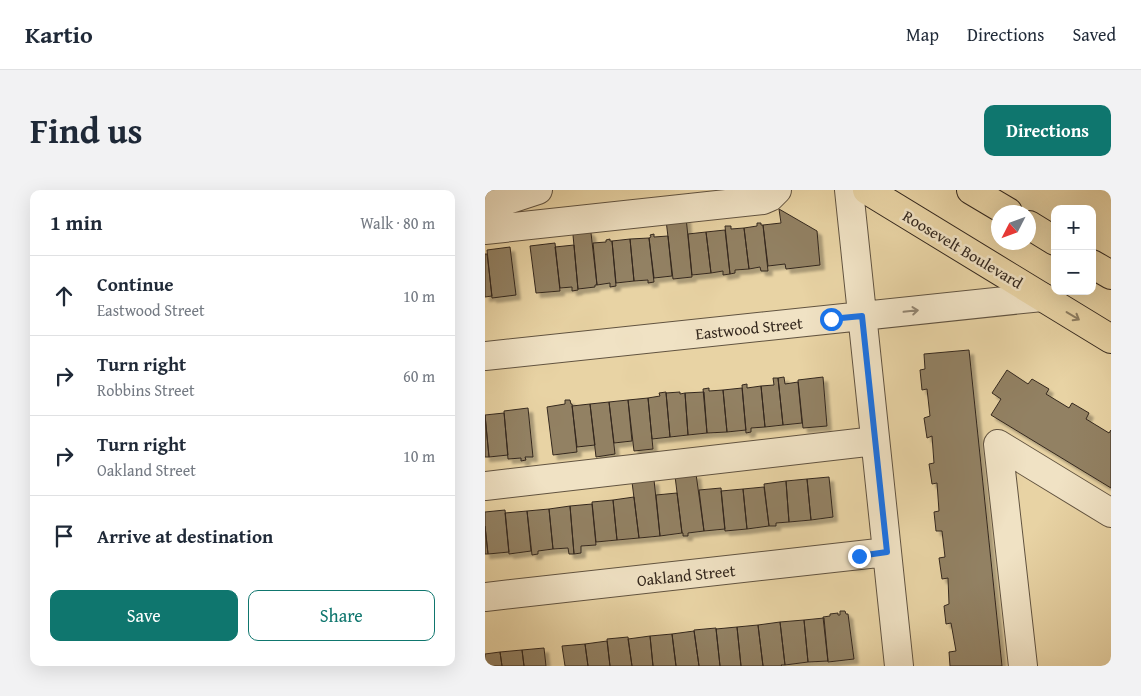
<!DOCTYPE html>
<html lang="en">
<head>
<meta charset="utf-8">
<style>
	:root { --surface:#fff; --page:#f2f2f3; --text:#1f2937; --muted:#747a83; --line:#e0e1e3; --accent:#0f766e }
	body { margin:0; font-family:"Gentium Book Plus",serif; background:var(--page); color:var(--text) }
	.controls { position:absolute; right:15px; top:15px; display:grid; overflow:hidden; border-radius:10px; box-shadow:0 5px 20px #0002 }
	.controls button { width:45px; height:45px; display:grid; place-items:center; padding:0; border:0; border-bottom:1px solid var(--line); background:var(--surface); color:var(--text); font:25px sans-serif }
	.compass { position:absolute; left:506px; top:15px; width:45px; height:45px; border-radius:50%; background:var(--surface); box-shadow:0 5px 20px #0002; rotate:228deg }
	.stop { position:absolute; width:15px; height:15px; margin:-11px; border:4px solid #1a73e8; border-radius:50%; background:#fff }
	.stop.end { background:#1a73e8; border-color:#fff; box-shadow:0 1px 5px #0008 }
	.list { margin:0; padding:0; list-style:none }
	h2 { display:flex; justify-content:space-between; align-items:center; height:65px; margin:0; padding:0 20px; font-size:21px }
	h2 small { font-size:16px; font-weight:400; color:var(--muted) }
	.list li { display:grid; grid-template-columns:32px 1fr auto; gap:15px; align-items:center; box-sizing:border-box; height:80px; padding:0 20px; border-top:1px solid var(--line) }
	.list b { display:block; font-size:19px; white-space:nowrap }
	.list p { margin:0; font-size:16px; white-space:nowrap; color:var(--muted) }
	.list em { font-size:16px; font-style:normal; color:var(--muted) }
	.actions { display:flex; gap:10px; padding:15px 20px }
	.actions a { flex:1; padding:11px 0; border:1px solid var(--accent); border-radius:10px; text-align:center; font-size:18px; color:var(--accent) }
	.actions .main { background:var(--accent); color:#fff }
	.icon { flex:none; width:28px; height:28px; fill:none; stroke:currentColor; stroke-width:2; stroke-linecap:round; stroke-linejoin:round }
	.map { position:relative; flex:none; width:626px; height:476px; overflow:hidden; border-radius:10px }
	header { display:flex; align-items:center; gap:30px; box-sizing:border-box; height:70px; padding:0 25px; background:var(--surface); border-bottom:1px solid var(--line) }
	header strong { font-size:24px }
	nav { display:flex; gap:28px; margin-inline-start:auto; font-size:18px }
	.intro { display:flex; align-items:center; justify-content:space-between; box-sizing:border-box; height:120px; padding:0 30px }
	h1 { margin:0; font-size:35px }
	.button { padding:12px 22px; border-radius:10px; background:var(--accent); color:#fff; font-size:18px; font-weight:700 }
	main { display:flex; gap:30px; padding:0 30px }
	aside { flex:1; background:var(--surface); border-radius:10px; box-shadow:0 5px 20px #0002 }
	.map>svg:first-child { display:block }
</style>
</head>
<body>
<header>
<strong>Kartio</strong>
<nav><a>Map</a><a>Directions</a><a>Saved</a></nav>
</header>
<div class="intro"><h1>Find us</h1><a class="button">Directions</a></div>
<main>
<aside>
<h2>1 min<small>Walk · 80 m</small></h2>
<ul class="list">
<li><svg class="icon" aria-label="ahead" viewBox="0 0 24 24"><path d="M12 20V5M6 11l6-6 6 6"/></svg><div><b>Continue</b><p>Eastwood Street</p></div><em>10 m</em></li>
<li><svg class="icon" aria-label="right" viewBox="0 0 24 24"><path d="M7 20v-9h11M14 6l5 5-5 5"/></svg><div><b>Turn right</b><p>Robbins Street</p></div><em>60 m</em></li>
<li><svg class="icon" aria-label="right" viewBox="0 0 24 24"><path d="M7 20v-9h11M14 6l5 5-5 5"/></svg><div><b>Turn right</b><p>Oakland Street</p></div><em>10 m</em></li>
<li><svg class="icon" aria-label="arrive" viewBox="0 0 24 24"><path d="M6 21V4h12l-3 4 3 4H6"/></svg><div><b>Arrive at destination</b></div></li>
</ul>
<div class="actions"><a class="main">Save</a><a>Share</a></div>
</aside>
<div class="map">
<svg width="626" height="476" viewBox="0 0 626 476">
	<defs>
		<filter id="shadow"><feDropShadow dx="4.5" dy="4.5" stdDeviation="1" flood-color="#0004"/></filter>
	</defs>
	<rect width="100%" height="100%" fill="#e8d3a4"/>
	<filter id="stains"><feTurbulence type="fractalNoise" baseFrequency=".004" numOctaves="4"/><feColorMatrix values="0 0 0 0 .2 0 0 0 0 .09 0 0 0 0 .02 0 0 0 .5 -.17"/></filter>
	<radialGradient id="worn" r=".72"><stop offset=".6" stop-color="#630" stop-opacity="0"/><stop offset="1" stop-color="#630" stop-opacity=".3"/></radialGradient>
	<path fill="#928164" stroke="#34281e" filter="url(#shadow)" d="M 294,19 L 332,41 L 335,75 L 301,79 L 300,74 L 283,76 L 278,35 L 296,33 Z
		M 201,27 L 207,87 L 188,89 L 181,30 Z
		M 272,33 L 276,33 L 276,35 L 278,35 L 283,81 L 276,81 L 275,77 L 264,79 L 259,38 L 272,36 Z
		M 240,36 L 246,36 L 246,39 L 259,38 L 264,79 L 250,80 L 250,83 L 245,84 Z
		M 103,40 L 106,43 L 112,95 L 110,95 L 110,97 L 93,99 L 88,45 L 90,42 Z
		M 240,40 L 245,84 L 238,85 L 238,81 L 226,83 L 221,42 Z
		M 221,42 L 226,83 L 207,85 L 203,44 Z
		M 169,44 L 169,47 L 183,46 L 187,86 L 169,88 L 164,48 L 166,47 L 165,45 Z
		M 164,48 L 169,92 L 163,93 L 163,90 L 149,91 L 145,49 Z
		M 125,49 L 125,51 L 127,51 L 131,96 L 125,97 L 125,93 L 112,95 L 108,53 L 121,52 L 121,50 Z
		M 145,49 L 149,91 L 131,93 L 127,51 Z
		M 70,53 L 75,101 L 51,103 L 45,56 Z
		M 89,55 L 93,100 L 87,101 L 87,97 L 75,98 L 70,57 Z
		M 25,57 L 31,105 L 7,108 L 2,60 Z
		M 0,64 L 2,64 L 7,106 L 0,107 Z
		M 484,160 L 517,476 L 465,476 L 464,462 L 471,461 L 466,433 L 461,434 L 459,416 L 464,414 L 463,388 L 457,389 L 454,368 L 460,367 L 457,341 L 451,341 L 449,322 L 454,321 L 452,293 L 447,294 L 444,274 L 449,273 L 447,246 L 442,248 L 439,228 L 445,226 L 442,199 L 437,200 L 435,180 L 440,179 L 439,164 Z
		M 522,180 L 543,194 L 547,189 L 564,199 L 561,204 L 584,218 L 587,213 L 604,223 L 601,229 L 624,243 L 626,240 L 626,298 L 506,225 L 516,209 L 507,203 Z
		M 299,187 L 300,194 L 313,192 L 317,233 L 298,235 L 293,188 Z
		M 338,187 L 342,236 L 318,238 L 313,190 Z
		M 288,188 L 293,188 L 298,235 L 280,237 L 276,196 L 289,195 Z
		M 262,194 L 262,198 L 276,196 L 280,237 L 266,238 L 266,242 L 261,243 L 257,195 Z
		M 224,198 L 224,201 L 238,200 L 242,242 L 222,243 L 218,199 Z
		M 257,198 L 261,240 L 242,242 L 238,200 Z
		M 181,202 L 185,247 L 167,249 L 163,208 L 175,206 L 174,203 Z
		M 195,202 L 195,204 L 200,203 L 203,245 L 185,247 L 181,203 Z
		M 219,202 L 222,243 L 203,245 L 200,203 Z
		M 163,208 L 168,259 L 149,261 L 143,210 Z
		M 80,210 L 85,210 L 86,214 L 87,214 L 92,262 L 68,265 L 62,217 L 80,214 Z
		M 143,210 L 147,251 L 129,253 L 124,212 Z
		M 124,212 L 130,264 L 111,267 L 105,214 Z
		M 105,214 L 110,255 L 92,257 L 87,216 Z
		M 43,218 L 48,267 L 40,267 L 41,270 L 36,271 L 36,268 L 23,269 L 19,221 Z
		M 19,223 L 23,265 L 4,267 L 0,225 Z
		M 0,225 L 4,267 L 0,267 Z
		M 211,284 L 219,341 L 203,343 L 203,346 L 198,346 L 198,343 L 197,343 L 190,286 Z
		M 344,287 L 348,327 L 326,330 L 322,289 Z
		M 322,289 L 326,330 L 304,332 L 301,291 Z
		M 169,290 L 175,346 L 154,348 L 147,292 Z
		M 301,291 L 304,332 L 291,333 L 291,336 L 284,336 L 279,294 Z
		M 279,297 L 284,336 L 262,339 L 258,299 Z
		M 236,298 L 240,339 L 219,341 L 214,300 Z
		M 258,299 L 262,339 L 240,341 L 236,301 Z
		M 192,303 L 197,343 L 175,346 L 171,305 Z
		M 149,307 L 154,348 L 132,350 L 128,310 Z
		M 128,310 L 132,350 L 111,352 L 107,312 Z
		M 107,314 L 111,355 L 96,356 L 96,363 L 89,364 L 85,316 Z
		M 85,316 L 89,364 L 84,364 L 83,358 L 68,359 L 64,319 Z
		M 64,319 L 68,359 L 53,361 L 53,364 L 47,365 L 42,321 Z
		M 20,320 L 24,362 L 3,364 L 0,336 L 0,322 Z
		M 42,321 L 46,361 L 24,364 L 20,323 Z
		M 0,336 L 3,364 L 0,364 Z
		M 355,421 L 360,421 L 361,424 L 363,424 L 369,469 L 343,472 L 338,427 L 345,426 L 345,424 L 353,423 L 353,425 L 355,425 Z
		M 339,428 L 343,471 L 323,472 L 319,430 Z
		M 319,430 L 323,472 L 300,475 L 295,432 Z
		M 295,432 L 300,475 L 296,475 L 297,476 L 278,476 L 273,435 Z
		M 273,435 L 278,476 L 256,476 L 252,437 Z
		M 252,437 L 256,476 L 235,476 L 231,439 Z
		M 231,438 L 235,476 L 214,476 L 209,440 Z
		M 209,441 L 214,476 L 191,476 L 187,444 Z
		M 187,444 L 191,476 L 168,476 L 165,446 Z
		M 165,446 L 168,476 L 147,476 L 143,449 Z
		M 143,447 L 147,476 L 125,476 L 122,449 Z
		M 122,451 L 125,476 L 103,476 L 100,454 Z
		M 100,454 L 103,476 L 80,476 L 77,456 Z
		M 59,458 L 61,476 L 39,476 L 37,460 Z
		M 37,460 L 39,476 L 17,476 L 15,462 Z
		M 15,462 L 17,476 L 0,476 L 0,464 Z"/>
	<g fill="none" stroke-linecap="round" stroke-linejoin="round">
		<defs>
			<path id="minor" d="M 364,0 L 414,476
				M 0,12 L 13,13 L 53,0
				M 0,40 L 278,10 L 285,7 L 292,0
				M 0,166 L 557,107
				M 0,296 L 390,251
				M 0,407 L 402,362
				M 538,476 L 513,254 L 626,323"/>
			<path id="highway" d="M 382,0 L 626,149
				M 486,0 L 523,22
				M 544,35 L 570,51
				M 607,74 L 626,85"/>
		</defs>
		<use href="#minor" stroke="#615340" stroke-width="30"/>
		<use href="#highway" stroke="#34281e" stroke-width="30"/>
		<use href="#minor" stroke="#f0e2c4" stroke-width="28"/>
		<use href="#highway" stroke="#e8d3a4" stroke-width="28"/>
	</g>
	<defs><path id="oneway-shaft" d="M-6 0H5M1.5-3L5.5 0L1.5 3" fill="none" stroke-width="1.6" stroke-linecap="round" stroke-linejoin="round" transform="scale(1.25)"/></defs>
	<use stroke="#928571" href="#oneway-shaft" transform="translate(426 121) rotate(-6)"/>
	<use stroke="#8e7e61" href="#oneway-shaft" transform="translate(588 126) rotate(31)"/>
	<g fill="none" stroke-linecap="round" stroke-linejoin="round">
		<path stroke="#1a73e8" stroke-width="6" d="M 346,129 L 377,126 L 402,362 L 374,366"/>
	</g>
	<g text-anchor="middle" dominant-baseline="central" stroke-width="5" stroke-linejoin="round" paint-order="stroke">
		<g font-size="16" fill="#34281e" stroke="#f0e2c4">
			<text transform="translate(478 59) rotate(31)">Roosevelt Boulevard</text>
			<text transform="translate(264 138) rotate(-6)">Eastwood Street</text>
			<text transform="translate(201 385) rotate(-6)">Oakland Street</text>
		</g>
	</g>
	<rect width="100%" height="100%" filter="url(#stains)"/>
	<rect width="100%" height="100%" fill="url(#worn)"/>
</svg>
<div class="controls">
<button>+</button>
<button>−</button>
</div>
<svg class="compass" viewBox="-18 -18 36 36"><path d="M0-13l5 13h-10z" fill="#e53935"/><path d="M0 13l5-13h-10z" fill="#747a83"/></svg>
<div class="stop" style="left:346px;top:129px"></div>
<div class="stop end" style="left:374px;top:366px"></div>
</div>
</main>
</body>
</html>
